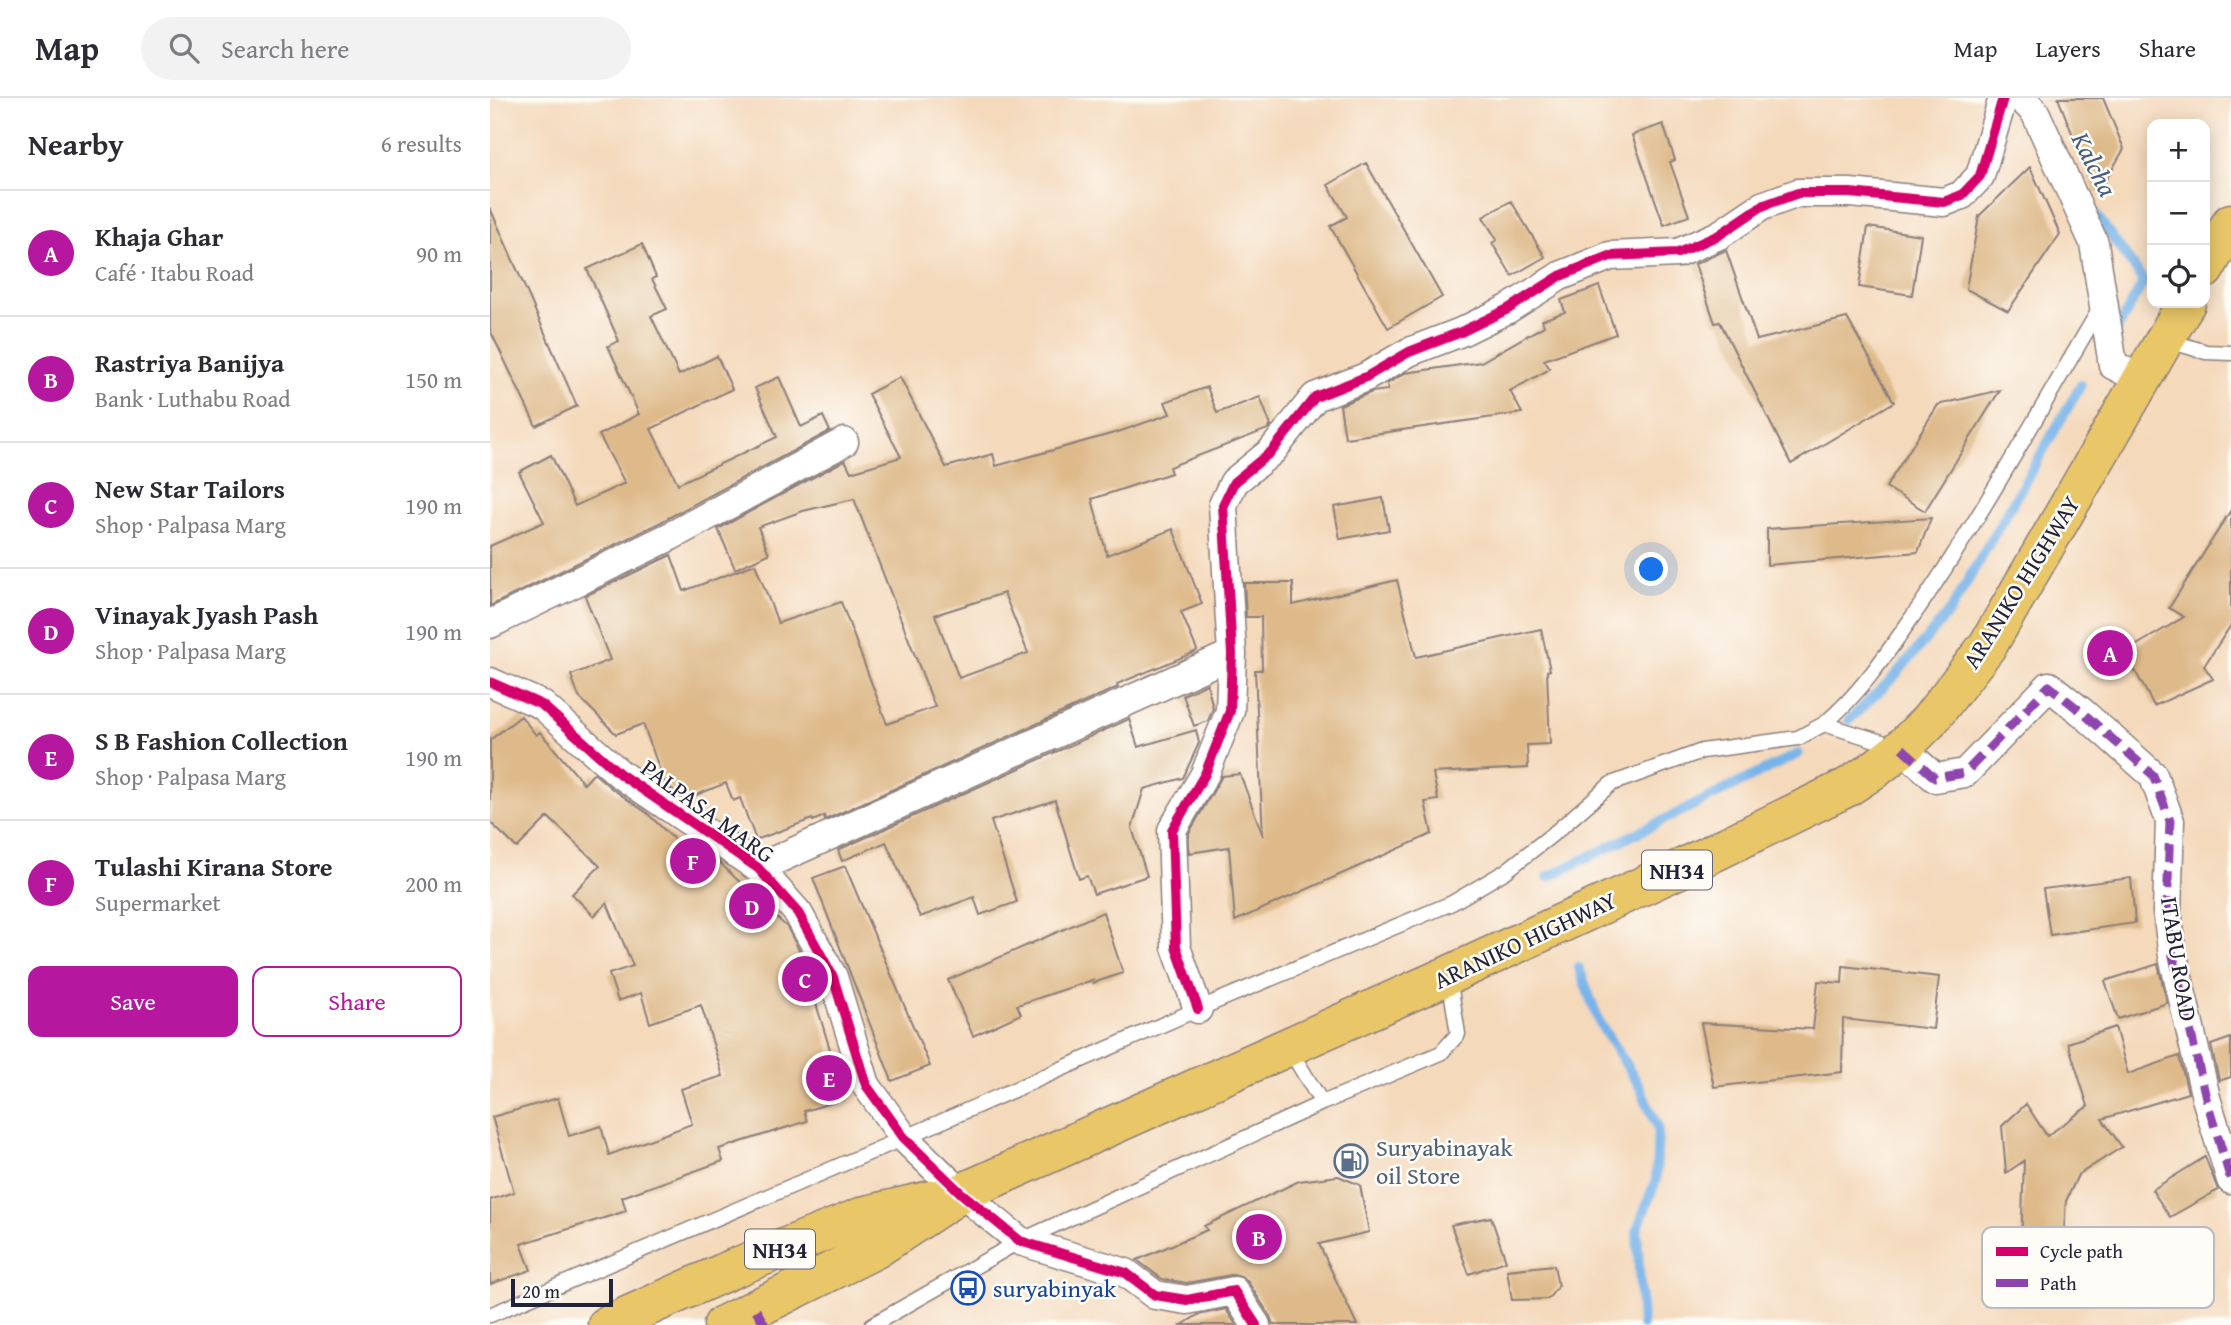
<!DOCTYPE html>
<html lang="en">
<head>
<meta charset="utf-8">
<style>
	:root { --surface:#fff; --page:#f2f2f3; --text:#2b2b33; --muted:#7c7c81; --line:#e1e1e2; --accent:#b5179e }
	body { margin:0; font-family:"Gentium Book Plus",serif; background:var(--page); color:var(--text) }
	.controls { position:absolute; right:21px; top:21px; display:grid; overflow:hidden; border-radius:14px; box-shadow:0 4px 18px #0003 }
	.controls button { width:63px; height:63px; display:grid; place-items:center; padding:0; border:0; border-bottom:2px solid var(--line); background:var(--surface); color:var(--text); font:35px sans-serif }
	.scale { position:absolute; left:21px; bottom:18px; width:102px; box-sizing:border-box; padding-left:7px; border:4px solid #22223b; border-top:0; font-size:19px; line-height:24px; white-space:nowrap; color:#22223b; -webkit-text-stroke:5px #fdfcf7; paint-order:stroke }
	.you { position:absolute; left:1162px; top:472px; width:24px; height:24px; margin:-18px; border:5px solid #fff; border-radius:50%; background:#1a73e8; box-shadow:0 0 0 10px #1a73e833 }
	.badge { display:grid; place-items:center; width:46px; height:46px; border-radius:50%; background:var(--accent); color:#fff; font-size:23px; font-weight:700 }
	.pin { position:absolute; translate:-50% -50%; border:4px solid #fff; box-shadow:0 2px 7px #0006 }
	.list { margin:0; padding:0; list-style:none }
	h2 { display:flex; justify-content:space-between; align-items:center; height:91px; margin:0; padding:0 28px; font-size:30px }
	h2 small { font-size:23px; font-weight:400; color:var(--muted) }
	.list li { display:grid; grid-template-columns:46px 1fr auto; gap:21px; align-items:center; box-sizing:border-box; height:126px; padding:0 28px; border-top:2px solid var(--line) }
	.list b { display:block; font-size:26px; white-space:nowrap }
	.list p { margin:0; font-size:23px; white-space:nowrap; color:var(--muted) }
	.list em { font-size:23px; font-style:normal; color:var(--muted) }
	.actions { display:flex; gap:14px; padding:21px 28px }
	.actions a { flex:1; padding:16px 0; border:2px solid var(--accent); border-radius:14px; text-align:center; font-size:24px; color:var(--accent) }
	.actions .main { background:var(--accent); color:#fff }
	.icon { flex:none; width:38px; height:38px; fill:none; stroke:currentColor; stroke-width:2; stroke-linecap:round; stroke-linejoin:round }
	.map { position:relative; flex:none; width:1741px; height:1227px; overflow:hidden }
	header { display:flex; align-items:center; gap:42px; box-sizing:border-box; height:98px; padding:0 35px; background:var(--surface); border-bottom:2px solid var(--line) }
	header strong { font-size:33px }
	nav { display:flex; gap:38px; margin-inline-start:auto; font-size:24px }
	.search { width:490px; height:63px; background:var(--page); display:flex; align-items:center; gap:18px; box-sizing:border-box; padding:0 24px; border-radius:38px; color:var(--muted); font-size:26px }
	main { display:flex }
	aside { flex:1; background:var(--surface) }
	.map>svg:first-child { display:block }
</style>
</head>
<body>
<header>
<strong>Map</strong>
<div class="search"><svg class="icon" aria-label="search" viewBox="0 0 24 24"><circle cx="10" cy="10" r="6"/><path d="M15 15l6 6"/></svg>Search here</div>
<nav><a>Map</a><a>Layers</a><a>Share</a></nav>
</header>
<main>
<aside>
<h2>Nearby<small>6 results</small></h2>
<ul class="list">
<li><span class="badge">A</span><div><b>Khaja Ghar</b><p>Café · Itabu Road</p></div><em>90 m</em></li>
<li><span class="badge">B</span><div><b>Rastriya Banijya</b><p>Bank · Luthabu Road</p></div><em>150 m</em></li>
<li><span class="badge">C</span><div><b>New Star Tailors</b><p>Shop · Palpasa Marg</p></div><em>190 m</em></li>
<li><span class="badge">D</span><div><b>Vinayak Jyash Pash</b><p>Shop · Palpasa Marg</p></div><em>190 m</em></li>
<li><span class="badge">E</span><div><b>S B Fashion Collection</b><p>Shop · Palpasa Marg</p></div><em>190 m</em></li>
<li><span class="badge">F</span><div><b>Tulashi Kirana Store</b><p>Supermarket</p></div><em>200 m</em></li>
</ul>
<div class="actions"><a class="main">Save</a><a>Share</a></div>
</aside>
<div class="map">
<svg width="1741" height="1227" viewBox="0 0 1741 1227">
	<rect width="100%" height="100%" fill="#fdfcf7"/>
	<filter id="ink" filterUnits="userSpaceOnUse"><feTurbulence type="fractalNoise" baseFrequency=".0143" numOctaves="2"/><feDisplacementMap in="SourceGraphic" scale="14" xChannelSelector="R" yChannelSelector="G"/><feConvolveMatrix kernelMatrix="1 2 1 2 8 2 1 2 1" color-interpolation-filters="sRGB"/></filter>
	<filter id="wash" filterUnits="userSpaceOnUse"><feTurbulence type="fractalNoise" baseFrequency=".00686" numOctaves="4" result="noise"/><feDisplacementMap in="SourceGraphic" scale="28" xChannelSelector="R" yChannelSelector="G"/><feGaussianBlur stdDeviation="1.57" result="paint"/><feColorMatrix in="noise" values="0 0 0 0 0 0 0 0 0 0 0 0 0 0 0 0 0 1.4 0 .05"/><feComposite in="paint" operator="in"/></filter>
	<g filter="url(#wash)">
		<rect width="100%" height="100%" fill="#f4d9bb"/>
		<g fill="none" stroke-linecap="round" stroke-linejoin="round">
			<path stroke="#77b3e9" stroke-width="10" d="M 1601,110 L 1654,183 L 1624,237
				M 1359,622 L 1402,581 L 1460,513 L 1591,287
				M 1058,779 L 1308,656
				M 1089,870 L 1110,926 L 1149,987 L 1168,1030 L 1166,1082 L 1147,1132 L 1152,1227"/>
		</g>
		<g id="blocks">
			<path fill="#deba8a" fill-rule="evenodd" d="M 1568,0 L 1613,0 L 1634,51 L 1607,97 Z
				M 1173,26 L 1185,62 L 1180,64 L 1199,118 L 1174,127 L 1142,37 Z
				M 876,65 L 952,199 L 898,230 L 840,128 L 857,119 L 838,87 Z
				M 1540,69 L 1570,136 L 1518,213 L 1476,191 L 1489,118 Z
				M 1021,103 L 1055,159 L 1022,178 L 1002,145 L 1007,142 L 993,119 Z
				M 0,110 L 87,308 L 46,328 L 0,232 Z
				M 1378,129 L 1431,137 L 1422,197 L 1369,189 Z
				M 152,146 L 166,179 L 162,181 L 177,211 L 161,218 L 189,277 L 227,258 L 242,291 L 161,331 L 188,386 L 287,339 L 265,290 L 289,279 L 311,329 L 333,318 L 340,333 L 169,425 L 0,508 L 0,448 L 54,424 L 29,374 L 61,357 L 85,408 L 135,385 L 109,337 L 149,316 L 118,248 L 129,243 L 97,171 Z
				M 1236,152 L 1267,242 L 1357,220 L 1404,304 L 1301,366 L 1230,224 L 1225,225 L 1205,166 Z
				M 1109,188 L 1126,236 L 1054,262 L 1060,271 L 1020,293 L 1032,315 L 855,340 L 850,307 L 882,294 L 898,292 L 897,286 L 915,275 L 991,264 L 1054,228 L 1052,222 L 1075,214 L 1071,202 Z
				M 410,279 L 456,369 L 503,356 L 506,368 L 628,334 L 680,316 L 675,304 L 717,289 L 727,315 L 770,299 L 781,328 L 778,331 L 679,369 L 681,375 L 602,401 L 617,457 L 683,431 L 712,506 L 691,514 L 707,552 L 705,554 L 627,586 L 628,589 L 335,722 L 334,718 L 323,723 L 322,721 L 266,742 L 250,700 L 243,703 L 236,685 L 196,701 L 175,686 L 153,626 L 126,636 L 89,599 L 81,577 L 120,562 L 95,498 L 181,457 L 194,493 L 265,466 L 288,525 L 351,504 L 397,626 L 445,609 L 364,401 L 313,413 L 268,429 L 279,456 L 245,471 L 228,431 L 355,362 L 361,374 L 411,359 L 378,296 ZM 514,495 L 538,555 L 469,580 L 445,517 Z
				M 1510,292 L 1435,413 L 1396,389 L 1448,307 Z
				M 893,400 L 899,432 L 850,441 L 844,409 Z
				M 1741,412 L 1741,527 L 1714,568 L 1723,581 L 1664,608 L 1635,554 L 1694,519 L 1679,510 Z
				M 1441,420 L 1428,454 L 1277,467 L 1277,431 Z
				M 907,482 L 926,559 L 1051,531 L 1060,572 L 1057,573 L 1060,646 L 1037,647 L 1038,670 L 943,675 L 948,702 L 935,704 L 942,736 L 745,823 L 739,749 L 699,755 L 699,735 L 732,678 L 750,676 L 773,738 L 765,572 L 772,572 L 771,519 L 756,519 L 754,485 L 803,485 L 803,507 Z
				M 717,586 L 723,610 L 718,623 L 704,628 L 693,597 Z
				M 31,618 L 46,637 L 50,634 L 94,686 L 104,675 L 121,690 L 157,715 L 200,757 L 194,740 L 226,761 L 262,796 L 273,821 L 284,817 L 297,829 L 311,856 L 355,1001 L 314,1013 L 317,1023 L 229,1051 L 233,1063 L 132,1099 L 136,1113 L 31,1146 L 41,1172 L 0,1186 L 0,1102 L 24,1094 L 2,1019 L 68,1000 L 79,1038 L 111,1028 L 119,1057 L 202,1026 L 191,991 L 233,978 L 211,907 L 160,925 L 151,895 L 128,903 L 119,876 L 143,868 L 117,805 L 104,818 L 82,796 L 110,768 L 58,719 L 27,750 L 0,724 L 0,642 Z
				M 639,621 L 648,649 L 706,632 L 709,645 L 693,680 L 654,691 L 642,730 L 657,778 L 604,796 L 597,778 L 589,781 L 565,702 L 501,723 L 527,804 L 490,817 L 484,799 L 430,819 L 396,744 L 352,763 L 348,752 Z
				M 355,768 L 440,968 L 402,983 L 323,780 Z
				M 1641,780 L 1645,825 L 1560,837 L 1553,791 Z
				M 613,814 L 633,875 L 603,885 L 603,882 L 527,907 L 531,916 L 483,938 L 458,882 Z
				M 1668,866 L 1677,905 L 1628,921 L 1615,883 Z
				M 1353,868 L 1449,879 L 1443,931 L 1353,921 L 1352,974 L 1224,989 L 1211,925 L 1323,931 L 1328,883 L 1352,885 Z
				M 1625,929 L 1638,976 L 1689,958 L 1698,995 L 1612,1021 L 1632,1049 L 1588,1077 L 1576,1103 L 1573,1146 L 1657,1138 L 1665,1183 L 1525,1189 L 1524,1150 L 1531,1149 L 1534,1063 L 1516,1075 L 1512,1028 L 1536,1006 L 1557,1038 L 1598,1008 L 1578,945 Z
				M 1741,940 L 1741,979 L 1729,983 L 1721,947 Z
				M 1715,1059 L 1728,1092 L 1680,1119 L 1662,1092 Z
				M 848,1078 L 870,1087 L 879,1134 L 829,1146 L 867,1227 L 783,1227 L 780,1218 L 758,1184 L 751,1178 L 741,1177 L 697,1185 L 672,1181 L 647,1162 L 717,1132 L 714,1128 L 809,1083 Z
				M 1001,1119 L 1016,1163 L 979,1176 L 961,1127 Z
				M 1064,1167 L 1068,1188 L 1058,1201 L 1022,1202 L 1017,1172 Z
				M 736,1211 L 746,1227 L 692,1227 L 708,1217 Z"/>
		</g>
	</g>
	<g filter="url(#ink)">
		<use href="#blocks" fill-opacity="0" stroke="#8b7e7b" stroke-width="2"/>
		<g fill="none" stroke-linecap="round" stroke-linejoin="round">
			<defs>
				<path id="service" d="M 1676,242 L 1716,254 L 1741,255
					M 1334,626 C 1371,595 1398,554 1425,515 C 1493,417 1550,311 1611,209
					M 798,949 L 832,1005
					M 0,1217 L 414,1040 L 708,911 L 962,805 L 1016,773 L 1068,732 L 1121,686 L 1212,653 L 1308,640 L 1334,626 L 1408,649
					M 382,1227 L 530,1143 L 832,1005 L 951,955 L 968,936 L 959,879"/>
				<path id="minor" d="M 1531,0 L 1545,14 L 1604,145 L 1623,267 L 1652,282
					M 0,526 L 181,438 L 354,344
					M 0,584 L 52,607 L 130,676 L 268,770 L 308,815 L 343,879 L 376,987 L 414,1040 L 471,1095 L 530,1143 L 636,1175 L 665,1197 L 697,1202 L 744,1193 L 766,1227
					M 1412,650 L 1445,680 L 1475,675 L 1559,588 L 1593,615 L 1663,677 L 1680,723 L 1677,814 L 1683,858 L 1716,1000 L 1741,1082
					M 268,770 L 742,556
					M 708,911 L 686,849 L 682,732 L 715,676 L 740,613 L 742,556 L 733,407 L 744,384 L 782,353 L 825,299 L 876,279 L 919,254 L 971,234 L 1018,211 L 1070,178 L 1120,158 L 1188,155 L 1229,137 L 1272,108 L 1308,95 L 1360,95 L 1454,104 L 1472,97 L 1490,78 L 1513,0"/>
				<path id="trunk" d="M 1715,171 L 1741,125
					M 117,1227 L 244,1170 L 376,1117 L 445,1101
					M 233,1227 L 386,1151 L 471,1095 L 959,877 L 1196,768 L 1358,689 L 1385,671 L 1412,650 L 1439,623 L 1498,547 L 1696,205"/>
			</defs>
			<use href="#service" stroke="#8b7e7b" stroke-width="17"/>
			<use href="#minor" stroke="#8b7e7b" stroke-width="31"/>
			<use href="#trunk" stroke="#8b7e7b" stroke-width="41"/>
			<use href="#service" stroke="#fff" stroke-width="14"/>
			<use href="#minor" stroke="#fff" stroke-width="28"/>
			<use href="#trunk" stroke="#e9c769" stroke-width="38"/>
			<path stroke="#8e44ad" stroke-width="9" stroke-dasharray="18 9" stroke-linecap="butt" d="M 1412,650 L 1445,680 L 1475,675 L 1559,588 L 1593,615 L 1663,677 L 1680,723 L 1677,814 L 1683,858 L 1716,1000 L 1741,1082
				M 266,1212 L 275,1227"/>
			<defs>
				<path id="cycleway" d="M 0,584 L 52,607 L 130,676 L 268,770 L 308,815 L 343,879 L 376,987 L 414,1040 L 471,1095 L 530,1143 L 636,1175 L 665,1197 L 697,1202 L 744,1193 L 766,1227
					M 708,911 L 686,849 L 682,732 L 715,676 L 740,613 L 742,556 L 733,407 L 744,384 L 782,353 L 825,299 L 876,279 L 919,254 L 971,234 L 1018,211 L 1070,178 L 1120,158 L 1188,155 L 1229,137 L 1272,108 L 1308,95 L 1360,95 L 1454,104 L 1472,97 L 1490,78 L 1513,0"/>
			</defs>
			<use href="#cycleway" stroke="#fdfcf7" stroke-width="15"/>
			<use href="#cycleway" stroke="#d6006c" stroke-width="10"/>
		</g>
	</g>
	<defs>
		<symbol id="fuel-ring" viewBox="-11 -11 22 22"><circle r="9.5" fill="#fdfcf7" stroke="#5c6f8a" stroke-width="1.5"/><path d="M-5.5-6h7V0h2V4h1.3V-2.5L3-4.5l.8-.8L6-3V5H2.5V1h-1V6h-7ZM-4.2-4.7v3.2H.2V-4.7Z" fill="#5c6f8a"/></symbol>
		<symbol id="bus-ring" viewBox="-11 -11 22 22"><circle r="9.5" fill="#fdfcf7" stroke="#1a4fb4" stroke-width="1.5"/><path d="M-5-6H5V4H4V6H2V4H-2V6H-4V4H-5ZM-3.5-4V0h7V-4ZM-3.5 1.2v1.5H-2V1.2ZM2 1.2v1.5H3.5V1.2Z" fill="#1a4fb4"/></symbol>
	</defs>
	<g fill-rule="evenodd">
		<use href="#fuel-ring" x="842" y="1044" width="38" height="38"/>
		<use href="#bus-ring" x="459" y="1171" width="38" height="38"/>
	</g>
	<g text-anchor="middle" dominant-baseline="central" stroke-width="5" stroke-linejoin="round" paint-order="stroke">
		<g fill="#fdfcf7" stroke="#646373" stroke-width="2">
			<rect x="1152" y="752.5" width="70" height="39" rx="5"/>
			<rect x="255" y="1131.5" width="70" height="39" rx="5"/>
		</g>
		<g font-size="23" font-weight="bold" fill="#22223b">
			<text x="1187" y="772">NH34</text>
			<text x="290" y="1151">NH34</text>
		</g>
		<g font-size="24" fill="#22223b" stroke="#fdfcf7">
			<text transform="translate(1531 484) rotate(-58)">ARANIKO HIGHWAY</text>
			<text transform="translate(218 713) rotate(36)">PALPASA MARG</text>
			<text transform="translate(1035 842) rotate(-25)">ARANIKO HIGHWAY</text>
			<text transform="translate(1689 861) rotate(81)">ITABU ROAD</text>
		</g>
		<g font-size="24" fill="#4e5e75" stroke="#fdfcf7" text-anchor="start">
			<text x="886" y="1049">Suryabinayak<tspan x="886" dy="28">oil Store</tspan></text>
		</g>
		<g font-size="24" fill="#164399" stroke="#fdfcf7" text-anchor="start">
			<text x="503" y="1190">suryabinyak</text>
		</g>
		<g font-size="26" font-style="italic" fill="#445c81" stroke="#fdfcf7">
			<text transform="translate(1605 66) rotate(63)">Kalcha</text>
		</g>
	</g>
	<rect x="1492" y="1129" width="232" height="81" rx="10" fill="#fdfcf7" stroke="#bbbbbf" stroke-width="2"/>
	<rect x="1506" y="1149" width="32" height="9" fill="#d6006c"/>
	<rect x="1506" y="1181" width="32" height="8" fill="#8e44ad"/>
	<g font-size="19" fill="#22223b">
		<text x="1550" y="1160">Cycle path</text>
		<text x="1550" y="1192">Path</text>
	</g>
</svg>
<div class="controls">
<button>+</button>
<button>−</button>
<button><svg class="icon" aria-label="locate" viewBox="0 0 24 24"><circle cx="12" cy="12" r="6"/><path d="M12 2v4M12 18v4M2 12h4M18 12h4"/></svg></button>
</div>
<div class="scale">20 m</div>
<div class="you"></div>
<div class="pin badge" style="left:1620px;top:555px">A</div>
<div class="pin badge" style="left:769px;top:1139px">B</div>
<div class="pin badge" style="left:315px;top:881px">C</div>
<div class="pin badge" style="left:262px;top:808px">D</div>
<div class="pin badge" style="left:339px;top:980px">E</div>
<div class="pin badge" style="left:203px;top:763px">F</div>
</div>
</main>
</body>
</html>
